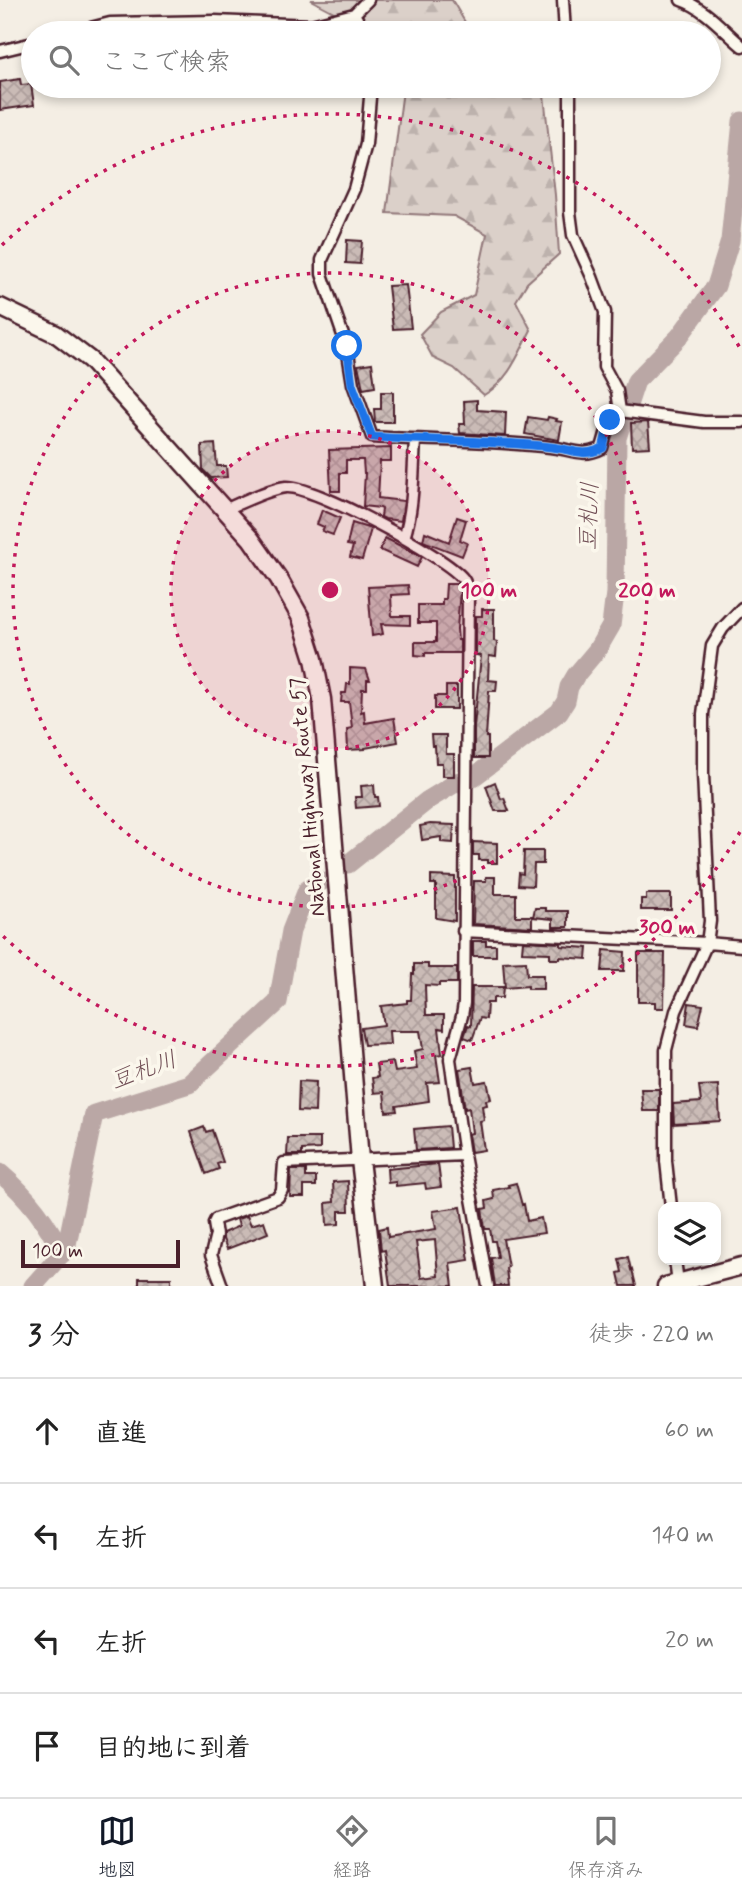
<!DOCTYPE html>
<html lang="ja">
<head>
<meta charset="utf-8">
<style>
	:root { --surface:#fff; --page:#f2f2f2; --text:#222; --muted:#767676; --line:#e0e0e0; --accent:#111827 }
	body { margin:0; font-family:Mynerve,"Klee One",sans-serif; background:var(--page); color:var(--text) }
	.controls { position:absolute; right:21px; bottom:21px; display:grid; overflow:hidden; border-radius:14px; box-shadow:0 4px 10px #0003 }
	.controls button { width:63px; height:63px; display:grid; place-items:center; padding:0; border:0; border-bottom:2px solid var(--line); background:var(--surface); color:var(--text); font:35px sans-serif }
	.scale { position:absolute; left:21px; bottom:18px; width:159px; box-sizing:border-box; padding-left:7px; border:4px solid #4a1f2b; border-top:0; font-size:19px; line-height:24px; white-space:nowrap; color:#4a1f2b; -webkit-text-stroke:5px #fbf7ec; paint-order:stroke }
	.stop { position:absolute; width:21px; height:21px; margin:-16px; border:5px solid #1a73e8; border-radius:50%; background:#fff }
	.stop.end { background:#1a73e8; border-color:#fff; box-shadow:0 2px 7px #0008 }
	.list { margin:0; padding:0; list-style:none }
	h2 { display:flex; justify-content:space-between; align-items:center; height:91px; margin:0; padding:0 28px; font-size:30px }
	h2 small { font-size:23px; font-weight:400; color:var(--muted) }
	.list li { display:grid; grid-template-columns:46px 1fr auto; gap:21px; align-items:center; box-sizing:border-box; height:105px; padding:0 28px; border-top:2px solid var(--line) }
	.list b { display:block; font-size:26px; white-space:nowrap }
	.list em { font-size:23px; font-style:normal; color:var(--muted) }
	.icon { flex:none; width:38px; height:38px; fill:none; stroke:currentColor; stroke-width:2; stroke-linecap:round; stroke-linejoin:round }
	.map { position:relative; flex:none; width:742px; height:1286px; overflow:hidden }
	.search { position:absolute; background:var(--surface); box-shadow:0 4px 10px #0003; left:21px; right:21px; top:21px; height:77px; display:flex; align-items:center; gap:18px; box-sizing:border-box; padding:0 24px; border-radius:38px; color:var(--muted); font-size:26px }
	.sheet { height:511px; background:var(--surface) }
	nav { display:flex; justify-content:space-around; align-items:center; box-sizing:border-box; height:98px; border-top:2px solid var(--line); background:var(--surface); font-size:19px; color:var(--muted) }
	nav a { display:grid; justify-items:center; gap:4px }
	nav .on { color:var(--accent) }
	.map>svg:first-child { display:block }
</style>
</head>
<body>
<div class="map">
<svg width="742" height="1286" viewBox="0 0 742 1286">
	<defs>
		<pattern id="forest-firs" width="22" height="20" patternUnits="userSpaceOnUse" patternTransform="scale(1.75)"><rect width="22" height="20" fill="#dbd0c9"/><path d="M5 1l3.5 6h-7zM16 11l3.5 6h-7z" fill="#bdb2ad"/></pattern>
		<pattern id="building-cross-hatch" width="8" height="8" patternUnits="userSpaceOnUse" patternTransform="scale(1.75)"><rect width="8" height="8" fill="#cabbb6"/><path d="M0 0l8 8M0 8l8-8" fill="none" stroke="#afa09d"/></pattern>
	</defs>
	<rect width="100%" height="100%" fill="#f4eee4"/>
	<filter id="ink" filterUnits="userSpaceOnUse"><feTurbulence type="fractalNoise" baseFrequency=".0143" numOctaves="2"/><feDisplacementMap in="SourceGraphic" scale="14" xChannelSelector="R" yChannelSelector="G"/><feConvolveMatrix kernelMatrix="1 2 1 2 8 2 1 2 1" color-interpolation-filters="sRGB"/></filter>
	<g filter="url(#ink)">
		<path fill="url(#forest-firs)" stroke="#92787a" stroke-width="2" d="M 311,0 L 452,0 L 469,29 L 485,33 L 366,33 L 362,27 Z
			M 400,86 L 543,86 L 555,195 L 559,254 L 527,283 L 516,301 L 531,330 C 518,355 509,380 484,395 L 454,368 L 433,358 L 420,334 L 441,312 L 474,295 L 487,234 L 454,216 L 387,213 L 403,90 Z"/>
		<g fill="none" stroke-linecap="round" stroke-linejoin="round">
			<path stroke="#baa7a5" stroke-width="19" d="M 348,864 L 428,800 L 459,781 L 471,779 L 559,712 L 566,701 L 569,687 L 576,675 L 597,650 L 611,626 L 615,593 L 617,438 L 636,381 L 679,337 L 716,286 L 730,241 L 742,121
				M 0,1173 C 26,1195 48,1222 62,1254
				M 33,1286 L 66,1249 L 94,1114 L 189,1084 L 278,1002 L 291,931 L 307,890 L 322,881"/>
		</g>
		<path fill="url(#building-cross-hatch)" stroke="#4a1f2b" stroke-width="2" fill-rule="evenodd" d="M 20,79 L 21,85 L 31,84 L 34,105 L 0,110 L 0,82 Z
			M 347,240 L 362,241 L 360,264 L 346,263 Z
			M 406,285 L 411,328 L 393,329 L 388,286 Z
			M 372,363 L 375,387 L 363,389 L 358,365 Z
			M 381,392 L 393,392 L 393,422 L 375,422 L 374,409 L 381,409 Z
			M 477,400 L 477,410 L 506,412 L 505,436 L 460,433 L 459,424 L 465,424 L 464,401 Z
			M 528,417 L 547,420 L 548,417 L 557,419 L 556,421 L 562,422 L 559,440 L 525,434 Z
			M 648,422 L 650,447 L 632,448 L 631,423 Z
			M 215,444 L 217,466 L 226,466 L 227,477 L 211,478 L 203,470 L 202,445 Z
			M 391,448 L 391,461 L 380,461 L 378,498 L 404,501 L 401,521 L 385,519 L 381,517 L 382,509 L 380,508 L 363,506 L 365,473 L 364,473 L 363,460 L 346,460 L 346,473 L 340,473 L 340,491 L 331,491 L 329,450 Z
			M 322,510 L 340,518 L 333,535 L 322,531 L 324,527 L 317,524 Z
			M 457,517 L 466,520 L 460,540 L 467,543 L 462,556 L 423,541 L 425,532 L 449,542 Z
			M 352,523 L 371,529 L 362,560 L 350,557 L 353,546 L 347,545 Z
			M 385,538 L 422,557 L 417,567 L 380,550 Z
			M 446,584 L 458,584 L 460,590 L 457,629 L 458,640 L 460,640 L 460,653 L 425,653 L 425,656 L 415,655 L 415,642 L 436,642 L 436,623 L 418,623 L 418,605 L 442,605 L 442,599 L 445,599 Z
			M 408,585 L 409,594 L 391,595 L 392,616 L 410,616 L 410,625 L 381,624 L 383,634 L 372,636 L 368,587 Z
			M 482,609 L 494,609 L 494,641 L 497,642 L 496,657 L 489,656 L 488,680 L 497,681 L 496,691 L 489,691 L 486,737 L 488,737 L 488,758 L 474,758 L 474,727 L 481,656 L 476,655 L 476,616 L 482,616 Z
			M 350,668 L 366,669 L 370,680 L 367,680 L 367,689 L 362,689 L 361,712 L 364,711 L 365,723 L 394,718 L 398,742 L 365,748 L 365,749 L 348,750 L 347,729 L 352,728 L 349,702 L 341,702 L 342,693 L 346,693 L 347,684 L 350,684 Z
			M 446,686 L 457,686 L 457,709 L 435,709 L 435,696 L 446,696 Z
			M 431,735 L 446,735 L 446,754 L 454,754 L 454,776 L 442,776 L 442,763 L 436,763 L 435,746 L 432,746 Z
			M 495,782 L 501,799 L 504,798 L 509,811 L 495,811 L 486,786 Z
			M 374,785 L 375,797 L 378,797 L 379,806 L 356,808 L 355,797 L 362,797 L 361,786 Z
			M 430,824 L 454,825 L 453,843 L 441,842 L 441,837 L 422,840 L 420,826 Z
			M 473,842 L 497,843 L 497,863 L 488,863 L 488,860 L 479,860 L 479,855 L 473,855 Z
			M 524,851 L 543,851 L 543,864 L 534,864 L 533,886 L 518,885 L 519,873 L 523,874 Z
			M 431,876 L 455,877 L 455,921 L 436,918 L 436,884 L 431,884 Z
			M 486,877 L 495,877 L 495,894 L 516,894 L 516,916 L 532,916 L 532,927 L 473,924 L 474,881 L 486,881 Z
			M 646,894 L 671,894 L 671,910 L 641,910 L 641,899 L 646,899 Z
			M 535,908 L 546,908 L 546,911 L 568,911 L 568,927 L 553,927 L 553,919 L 533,917 Z
			M 473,941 L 486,941 L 486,945 L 496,945 L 496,956 L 473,956 Z
			M 523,941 L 561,943 L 561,946 L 588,948 L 587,959 L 560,957 L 560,959 L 550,959 L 550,953 L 522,952 Z
			M 604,950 L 625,952 L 624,971 L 602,971 Z
			M 638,953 L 665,953 L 664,1008 L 655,1008 L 655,1002 L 638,1002 Z
			M 526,961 L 527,975 L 543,975 L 543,989 L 528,989 L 528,986 L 505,988 L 503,962 Z
			M 414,964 L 428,964 L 428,968 L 457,968 L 457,983 L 439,983 L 439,986 L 425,985 L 426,1015 L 444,1015 L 444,1029 L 439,1028 L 442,1054 L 436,1055 L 440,1082 L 427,1083 L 429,1101 L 396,1106 L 397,1111 L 386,1112 L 384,1092 L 374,1093 L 372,1078 L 378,1077 L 376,1064 L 393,1062 L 395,1072 L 417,1069 L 414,1051 L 423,1049 L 420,1031 L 389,1031 L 390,1044 L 364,1045 L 361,1028 L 384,1025 L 381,1006 L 407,1003 L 407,1000 L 411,1000 L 412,974 L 414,974 Z
			M 472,987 L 503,987 L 502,998 L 493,998 L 493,1003 L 487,1003 L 486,1019 L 480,1018 L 472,1040 L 464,1037 L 468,1025 L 471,1026 Z
			M 689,1003 L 703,1005 L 698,1026 L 686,1024 Z
			M 472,1067 L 475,1083 L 487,1081 L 491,1099 L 486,1100 L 487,1105 L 482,1106 L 484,1120 L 480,1121 L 484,1150 L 471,1152 L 468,1134 L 472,1133 L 469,1108 L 465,1109 L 459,1069 Z
			M 299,1081 L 316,1082 L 315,1112 L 298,1111 Z
			M 718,1085 L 720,1121 L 674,1124 L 673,1104 L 701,1102 L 699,1086 Z
			M 641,1089 L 659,1089 L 659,1111 L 643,1111 Z
			M 448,1126 L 450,1148 L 416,1150 L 414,1129 Z
			M 204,1127 L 206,1132 L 212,1130 L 223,1162 L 217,1164 L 219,1169 L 206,1174 L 191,1132 Z
			M 288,1138 L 320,1138 L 320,1149 L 302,1150 L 302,1155 L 287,1155 Z
			M 438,1164 L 441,1187 L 426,1189 L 425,1183 L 396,1186 L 396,1182 L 388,1183 L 387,1169 Z
			M 291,1170 L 306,1170 L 306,1177 L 316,1177 L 316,1186 L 304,1186 L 304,1197 L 290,1197 Z
			M 348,1181 L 349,1211 L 339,1211 L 339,1224 L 327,1225 L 326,1203 L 334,1202 L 333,1182 Z
			M 516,1183 L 522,1205 L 524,1204 L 527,1221 L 541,1218 L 544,1233 L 503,1239 L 508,1267 L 506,1268 L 508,1286 L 495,1286 L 491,1258 L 498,1257 L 495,1241 L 492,1241 L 490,1229 L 485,1229 L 482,1209 L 487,1208 L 486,1201 L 494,1199 L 493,1190 L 509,1187 L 508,1185 Z
			M 461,1207 L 469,1260 L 450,1263 L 453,1286 L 390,1286 L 385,1250 L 381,1251 L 379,1229 L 387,1227 L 388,1237 L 436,1229 L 433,1211 ZM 435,1240 L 438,1276 L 421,1278 L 416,1242 Z
			M 247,1216 L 251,1225 L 264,1221 L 268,1233 L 227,1249 L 223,1239 L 223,1233 L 239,1226 L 237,1219 Z
			M 628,1257 L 631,1270 L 632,1269 L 636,1286 L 621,1286 L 618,1273 L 622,1272 L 619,1259 Z
			M 139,1278 L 171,1278 L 171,1286 L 139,1286 Z"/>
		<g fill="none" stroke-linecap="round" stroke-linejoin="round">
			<defs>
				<path id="minor" d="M 563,0 L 565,33
					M 681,0 C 705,8 723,30 742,46
					M 354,14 L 362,27 L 363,33
					M 71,33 L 110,23 L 215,21 L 311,25 L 354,14 L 368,0
					M 0,51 L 33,43
					M 371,86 L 366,144 L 354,189 L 322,260 L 322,274 L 347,347 L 353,384 L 372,437 C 432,441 491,440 550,447 C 571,449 583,458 602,448 L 610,420 L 620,411 L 704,422 L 742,422
					M 570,86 L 570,212 L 573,235 L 592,277 L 605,312 L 604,367 L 617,391 L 620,411
					M 224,510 C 241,503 268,489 286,487 C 311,484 447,557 463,579 C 466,583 467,588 468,594 L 464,1003 L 462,1016 L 450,1059 L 464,1155 L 488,1286
					M 404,538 C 414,507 413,472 415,440
					M 463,931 L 707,943 L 742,946
					M 671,1207 L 666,1161 L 666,1050 L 676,1011 L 707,943 L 710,921 L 703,774 L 703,714 L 712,646 L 723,628 L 742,608
					M 675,1260 L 678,1282
					M 222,1286 L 211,1255 L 216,1235 L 214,1223 L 216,1219 L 278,1197 L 282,1190 L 284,1163 L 464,1155"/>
				<path id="trunk" d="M 0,307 L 56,334 L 90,360 L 251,539 L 279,579 L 301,618 L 314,659 L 322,699 L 360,1160 L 375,1286
					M 666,1286 L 742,1266"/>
			</defs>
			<use href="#minor" stroke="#4a1f2b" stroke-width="15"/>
			<use href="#trunk" stroke="#4a1f2b" stroke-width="21"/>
			<use href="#minor" stroke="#fbf7ec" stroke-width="10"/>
			<use href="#trunk" stroke="#fbf7ec" stroke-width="16"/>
		</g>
	</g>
	<g fill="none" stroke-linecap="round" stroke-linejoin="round" filter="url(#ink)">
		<path stroke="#1a73e8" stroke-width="9" d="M 347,346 L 352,384 L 372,437 C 432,441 491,440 551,447 C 571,449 583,458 603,448 L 610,420"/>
	</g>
	<circle cx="330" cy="590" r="159" fill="#c2185b" fill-opacity=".12"/>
	<g fill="none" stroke="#c2185b" stroke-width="3.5" stroke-dasharray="3.5 7">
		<circle cx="330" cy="590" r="159"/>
		<circle cx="330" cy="590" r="317"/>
		<path d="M740 832A476 476 0 0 1 2 935M2 245A476 476 0 0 1 740 348"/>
	</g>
	<g text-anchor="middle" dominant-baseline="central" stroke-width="7" stroke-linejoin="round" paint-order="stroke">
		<g font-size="21" fill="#4a1f2b" stroke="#fbf7ec">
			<text transform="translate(308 797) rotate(-95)">National Highway Route 57</text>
		</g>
		<g font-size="23" font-style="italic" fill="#714f56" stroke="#fbf7ec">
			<text transform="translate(590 516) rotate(-88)">豆札川</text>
			<text transform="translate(144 1071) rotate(-20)">豆札川</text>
		</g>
	</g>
	<circle cx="330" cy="590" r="10" fill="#c2185b" stroke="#fbf7ec" stroke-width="3.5"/>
	<g font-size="21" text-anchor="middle" font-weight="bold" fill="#c2185b" stroke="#fbf7ec" stroke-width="7" stroke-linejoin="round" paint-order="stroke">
		<text x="489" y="597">100 m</text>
		<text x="647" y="597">200 m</text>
		<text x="667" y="934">300 m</text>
	</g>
</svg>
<div class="controls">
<button><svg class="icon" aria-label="layers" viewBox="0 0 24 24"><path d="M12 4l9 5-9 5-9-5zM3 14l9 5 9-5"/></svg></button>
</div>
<div class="scale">100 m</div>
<div class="stop" style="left:347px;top:346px"></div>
<div class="stop end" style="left:610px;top:420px"></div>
<div class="search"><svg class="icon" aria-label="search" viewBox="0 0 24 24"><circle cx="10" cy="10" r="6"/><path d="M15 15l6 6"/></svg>ここで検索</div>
</div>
<section class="sheet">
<h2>3 分<small>徒歩 · 220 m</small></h2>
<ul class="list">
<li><svg class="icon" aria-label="ahead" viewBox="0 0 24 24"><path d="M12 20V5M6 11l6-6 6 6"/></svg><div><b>直進</b></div><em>60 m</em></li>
<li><svg class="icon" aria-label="left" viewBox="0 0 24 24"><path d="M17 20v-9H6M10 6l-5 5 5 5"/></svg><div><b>左折</b></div><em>140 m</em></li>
<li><svg class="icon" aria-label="left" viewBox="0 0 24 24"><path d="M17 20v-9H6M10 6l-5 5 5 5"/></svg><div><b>左折</b></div><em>20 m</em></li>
<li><svg class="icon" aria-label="arrive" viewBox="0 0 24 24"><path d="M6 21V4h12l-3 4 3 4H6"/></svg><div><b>目的地に到着</b></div></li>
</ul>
</section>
<nav>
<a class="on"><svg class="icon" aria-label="map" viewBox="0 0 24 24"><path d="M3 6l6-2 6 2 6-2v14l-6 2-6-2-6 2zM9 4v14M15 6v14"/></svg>地図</a>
<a><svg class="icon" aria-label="directions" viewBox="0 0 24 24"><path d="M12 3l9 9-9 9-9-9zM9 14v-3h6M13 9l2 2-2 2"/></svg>経路</a>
<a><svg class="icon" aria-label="saved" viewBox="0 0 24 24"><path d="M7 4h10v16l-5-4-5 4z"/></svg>保存済み</a>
</nav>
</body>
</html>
